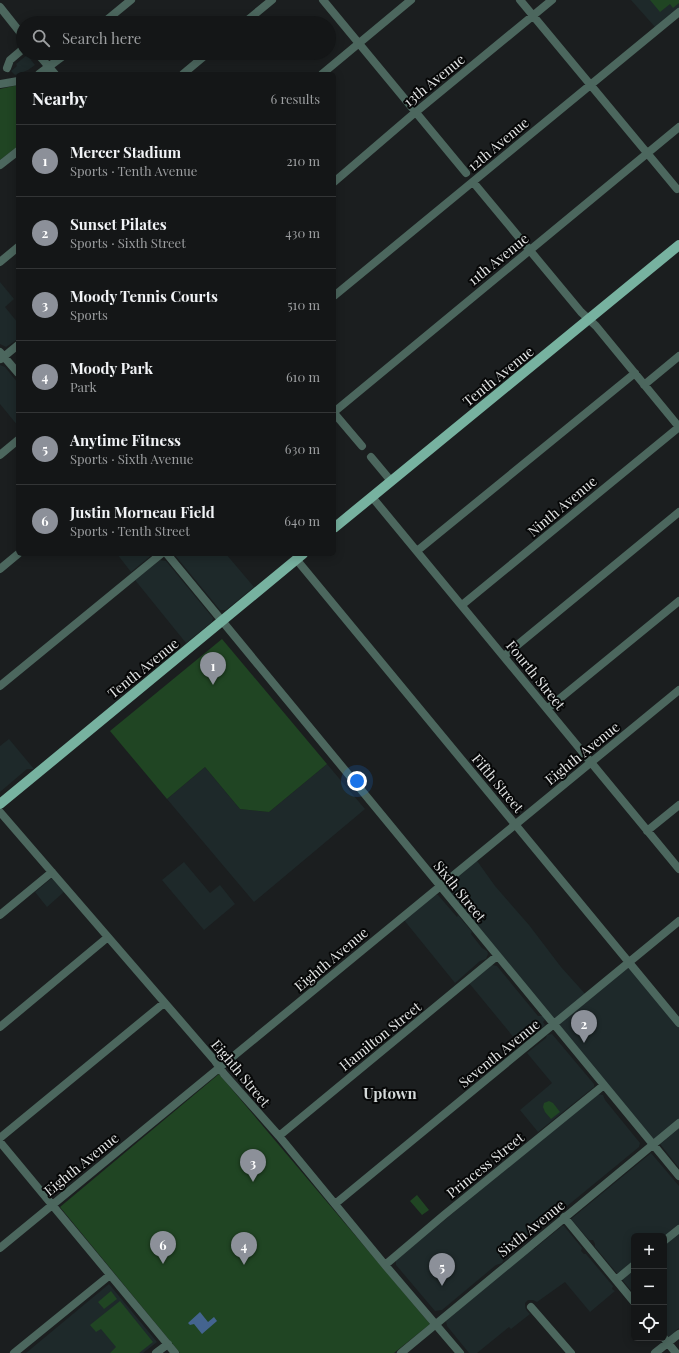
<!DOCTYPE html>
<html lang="en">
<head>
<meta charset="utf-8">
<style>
	:root { --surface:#141617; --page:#1d1f20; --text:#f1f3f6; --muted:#9d9fa1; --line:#333536; --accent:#8c9099 }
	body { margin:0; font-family:"Playfair Display",serif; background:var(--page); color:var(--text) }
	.controls { position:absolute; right:12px; bottom:12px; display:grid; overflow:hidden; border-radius:6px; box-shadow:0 2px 10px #0003 }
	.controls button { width:36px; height:36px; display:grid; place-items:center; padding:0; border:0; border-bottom:1px solid var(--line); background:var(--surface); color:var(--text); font:20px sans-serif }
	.you { position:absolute; left:357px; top:781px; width:14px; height:14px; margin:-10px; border:3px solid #fff; border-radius:50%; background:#1a73e8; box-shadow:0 0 0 6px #1a73e833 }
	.badge { display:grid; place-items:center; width:26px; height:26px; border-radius:50%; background:var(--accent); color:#fff; font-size:13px; font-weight:700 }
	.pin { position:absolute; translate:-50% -33px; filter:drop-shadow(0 1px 2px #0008) }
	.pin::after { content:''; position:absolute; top:21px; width:14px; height:12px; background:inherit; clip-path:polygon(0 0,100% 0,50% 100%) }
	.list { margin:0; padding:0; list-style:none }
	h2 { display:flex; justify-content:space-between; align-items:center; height:52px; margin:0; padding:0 16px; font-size:17px }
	h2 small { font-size:13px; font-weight:400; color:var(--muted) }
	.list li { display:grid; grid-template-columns:26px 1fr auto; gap:12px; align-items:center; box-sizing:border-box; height:72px; padding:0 16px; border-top:1px solid var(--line) }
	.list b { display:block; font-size:15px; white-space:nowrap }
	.list p { margin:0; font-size:13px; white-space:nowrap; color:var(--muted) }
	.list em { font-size:13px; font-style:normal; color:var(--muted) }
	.icon { flex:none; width:22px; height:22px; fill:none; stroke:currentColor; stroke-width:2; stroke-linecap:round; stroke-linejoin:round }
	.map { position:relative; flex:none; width:679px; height:1353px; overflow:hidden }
	.search { position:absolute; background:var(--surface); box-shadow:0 2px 10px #0003; left:16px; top:16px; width:320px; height:44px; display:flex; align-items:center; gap:10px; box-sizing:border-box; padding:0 14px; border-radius:22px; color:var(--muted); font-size:15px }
	.panel { position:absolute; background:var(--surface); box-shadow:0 2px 10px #0003; left:16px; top:72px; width:320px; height:484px; border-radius:6px }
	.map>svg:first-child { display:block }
</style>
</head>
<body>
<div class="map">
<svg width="679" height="1353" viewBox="0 0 679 1353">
	<rect width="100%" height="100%" fill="#1b1e1f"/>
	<path fill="#1e292a" d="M 631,0 L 679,0 L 679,9 L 655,27 Z
		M 27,55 L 35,65 L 28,70 L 15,75 L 11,71 L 17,66 L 16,64 Z
		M 0,282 L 14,299 L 5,307 L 18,323 L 18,339 L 6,347 L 0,344 Z
		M 0,365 L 5,367 L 18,383 L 18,426 L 0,404 Z
		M 117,554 L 153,554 L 131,572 Z
		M 174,554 L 226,554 L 254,587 L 226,610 L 220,610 Z
		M 160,560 L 166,561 L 213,618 L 212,622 L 186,643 L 135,580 Z
		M 9,739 L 34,769 L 27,769 L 0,792 L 0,746 Z
		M 327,764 L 365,809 L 254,902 L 167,799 L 205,767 L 240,809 L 269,812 Z
		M 475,858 L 495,886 L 529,925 L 561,967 L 587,996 L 629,963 L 679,1023 L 679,1123 L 653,1144 L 440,886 Z
		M 184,862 L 210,893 L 220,885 L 235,904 L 204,930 L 162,880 Z
		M 53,877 L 65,891 L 47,907 L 35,892 Z
		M 434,895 L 438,895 L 457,917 L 458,915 L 472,932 L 471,934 L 482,948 L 487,951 L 488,954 L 486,959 L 480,961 L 455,983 L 404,920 Z
		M 492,965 L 497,966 L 538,1016 L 543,1016 L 545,1020 L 543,1022 L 545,1025 L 544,1026 L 520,1045 L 469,983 Z
		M 552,1034 L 594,1084 L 594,1087 L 538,1132 L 520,1110 L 552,1083 L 527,1053 L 546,1038 L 547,1035 Z
		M 597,1094 L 603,1095 L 605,1100 L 640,1143 L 639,1147 L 505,1257 L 502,1263 L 496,1265 L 442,1310 L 435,1311 L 396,1265 L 396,1260 Z
		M 679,1128 L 679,1168 L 660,1144 Z
		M 651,1153 L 679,1186 L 679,1328 L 675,1331 L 674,1335 L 669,1337 L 664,1333 L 664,1236 L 634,1236 L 634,1294 L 595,1247 L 595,1244 L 593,1240 L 589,1240 L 571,1219 Z
		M 562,1226 L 564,1226 L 582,1248 L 581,1251 L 584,1254 L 586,1254 L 613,1286 L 612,1289 L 615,1291 L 590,1312 L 565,1282 L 537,1302 L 533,1300 L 528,1300 L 525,1303 L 525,1307 L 527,1311 L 530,1314 L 511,1329 L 509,1327 L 477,1353 L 469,1353 L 447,1326 L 446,1321 L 530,1249 L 534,1249 Z
		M 109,1284 L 157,1342 L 143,1353 L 26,1353 Z"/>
	<path fill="#204523" d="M 650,0 L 679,0 L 679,3 L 673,8 L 670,4 L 660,12 Z
		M 18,85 L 18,146 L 0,160 L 0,89 Z
		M 222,639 L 327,764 L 269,812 L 240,809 L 205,767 L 167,799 L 110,731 Z
		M 219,1074 L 430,1324 L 394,1353 L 180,1353 L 60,1207 Z
		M 549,1101 L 553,1103 L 560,1112 L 551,1119 L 545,1112 L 543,1107 L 544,1103 Z
		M 417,1195 L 429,1210 L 422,1215 L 410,1201 Z
		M 111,1291 L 117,1299 L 104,1309 L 98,1302 Z
		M 120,1301 L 153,1342 L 139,1353 L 110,1353 L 116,1347 L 101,1329 L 96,1332 L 90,1325 Z"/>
	<path fill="#44648f" d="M 200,1312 L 208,1322 L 214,1317 L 217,1321 L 202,1334 L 194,1324 L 190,1325 L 188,1323 Z"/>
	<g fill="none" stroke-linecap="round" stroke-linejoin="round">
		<path stroke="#4c675e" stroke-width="8" d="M 323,0 L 466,173
			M 520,0 L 677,189
			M 0,7 L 23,36
			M 103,23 L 131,0
			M 244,23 L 272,0
			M 37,53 L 55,74
			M 7,68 L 10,60 L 23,49
			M 39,74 L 67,53
			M 183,74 L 208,53
			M 322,74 L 411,0
			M 0,84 L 18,81
			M 0,165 L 18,151
			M 334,182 L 411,116 L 552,0
			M 473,182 L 581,312 L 596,326 L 679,427
			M 0,262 L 18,247
			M 334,296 L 679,12
			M 0,352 L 18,373
			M 1,359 L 18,345
			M 644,385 L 679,356
			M 334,412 L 679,127
			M 334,413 L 362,446
			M 0,455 L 18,440
			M 371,457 L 391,481
			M 372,497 L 679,869
			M 417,551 L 635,373
			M 167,554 L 679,1176
			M 296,559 L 679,1023
			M 0,569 L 18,554
			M 462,605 L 679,427
			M 504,656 L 679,512
			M 0,686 L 161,554
			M 547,709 L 679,601
			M 0,812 L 215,1061 L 224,1074 L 279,1136 L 385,1265 L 460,1353
			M 647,831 L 679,805
			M 0,915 L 52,872
			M 0,1027 L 108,937
			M 279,1136 L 497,956
			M 0,1138 L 164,1003
			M 0,1142 L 175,1353
			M 335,1204 L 679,921
			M 564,1217 L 634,1302
			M 664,1241 L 679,1229
			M 0,1248 L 679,690
			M 385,1265 L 444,1215 L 604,1085
			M 616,1280 L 634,1265
			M 531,1307 L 571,1353
			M 664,1338 L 676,1353
			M 14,1353 L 110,1275
			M 156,1353 L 168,1344
			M 401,1353 L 679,1123
			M 655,1353 L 679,1334"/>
		<path stroke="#77b2a0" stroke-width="10" d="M 334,528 L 679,245
			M 0,804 L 303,554"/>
	</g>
	<g text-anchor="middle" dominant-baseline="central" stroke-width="4" stroke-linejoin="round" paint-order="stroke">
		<g font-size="14" fill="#e4e6e6" stroke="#070808">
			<text transform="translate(434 80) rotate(-39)">13th Avenue</text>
			<text transform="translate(498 144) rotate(-40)">12th Avenue</text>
			<text transform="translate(498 259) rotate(-39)">11th Avenue</text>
			<text transform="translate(498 376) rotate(-39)">Tenth Avenue</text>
			<text transform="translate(562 506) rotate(-40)">Ninth Avenue</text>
			<text transform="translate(143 668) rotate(-39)">Tenth Avenue</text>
			<text transform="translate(536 675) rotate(51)">Fourth Street</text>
			<text transform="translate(582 753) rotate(-39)">Eighth Avenue</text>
			<text transform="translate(498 783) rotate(50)">Fifth Street</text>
			<text transform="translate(460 891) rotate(51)">Sixth Street</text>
			<text transform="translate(331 959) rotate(-40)">Eighth Avenue</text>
			<text transform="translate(380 1036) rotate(-39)">Hamilton Street</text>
			<text transform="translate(499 1053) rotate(-39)">Seventh Avenue</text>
			<text transform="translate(241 1073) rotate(50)">Eighth Street</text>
			<text transform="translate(81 1164) rotate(-39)">Eighth Avenue</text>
			<text transform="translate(485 1165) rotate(-39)">Princess Street</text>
			<text transform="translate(531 1228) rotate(-39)">Sixth Avenue</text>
		</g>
		<g font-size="15" font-weight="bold" fill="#d5dada" stroke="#070808">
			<text x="390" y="1093">Uptown</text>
		</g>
	</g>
</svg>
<div class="controls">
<button>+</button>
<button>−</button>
<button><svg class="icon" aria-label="locate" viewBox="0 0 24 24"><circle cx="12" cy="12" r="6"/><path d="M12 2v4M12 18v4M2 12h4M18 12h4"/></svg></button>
</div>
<div class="you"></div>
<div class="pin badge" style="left:213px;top:685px">1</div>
<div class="pin badge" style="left:584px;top:1043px">2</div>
<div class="pin badge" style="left:253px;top:1182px">3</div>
<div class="pin badge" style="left:244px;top:1265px">4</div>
<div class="pin badge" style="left:442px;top:1286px">5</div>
<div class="pin badge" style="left:163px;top:1264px">6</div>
<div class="search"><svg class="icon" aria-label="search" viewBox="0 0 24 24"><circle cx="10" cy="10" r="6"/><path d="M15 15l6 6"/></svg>Search here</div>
<section class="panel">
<h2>Nearby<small>6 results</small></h2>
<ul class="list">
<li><span class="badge">1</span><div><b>Mercer Stadium</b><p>Sports · Tenth Avenue</p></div><em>210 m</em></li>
<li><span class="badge">2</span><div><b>Sunset Pilates</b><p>Sports · Sixth Street</p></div><em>430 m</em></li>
<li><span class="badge">3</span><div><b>Moody Tennis Courts</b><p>Sports</p></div><em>510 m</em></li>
<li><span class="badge">4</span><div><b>Moody Park</b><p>Park</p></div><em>610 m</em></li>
<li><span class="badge">5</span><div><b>Anytime Fitness</b><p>Sports · Sixth Avenue</p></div><em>630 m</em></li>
<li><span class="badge">6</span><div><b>Justin Morneau Field</b><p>Sports · Tenth Street</p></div><em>640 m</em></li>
</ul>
</section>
</div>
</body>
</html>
